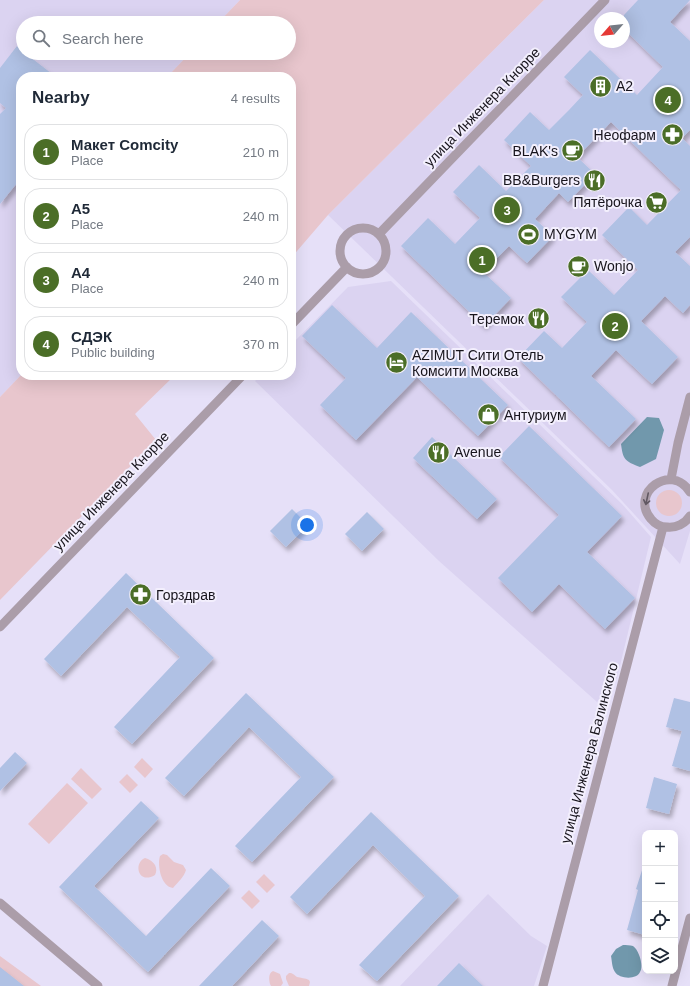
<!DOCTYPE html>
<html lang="en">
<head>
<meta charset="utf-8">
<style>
	:root { --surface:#fff; --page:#f2f2f3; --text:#1f2937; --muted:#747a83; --line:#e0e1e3; --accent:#4b6e27 }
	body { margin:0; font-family:Helvetica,sans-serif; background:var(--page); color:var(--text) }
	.controls { position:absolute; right:12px; bottom:12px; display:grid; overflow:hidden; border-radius:8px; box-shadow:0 4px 16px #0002 }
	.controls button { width:36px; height:36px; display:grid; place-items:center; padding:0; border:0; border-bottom:1px solid var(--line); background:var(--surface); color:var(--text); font:20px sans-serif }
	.compass { position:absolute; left:594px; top:12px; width:36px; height:36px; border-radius:50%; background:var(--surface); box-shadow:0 4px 16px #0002; rotate:242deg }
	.you { position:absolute; left:307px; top:525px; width:14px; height:14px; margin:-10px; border:3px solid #fff; border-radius:50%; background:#1a73e8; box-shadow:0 0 0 6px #1a73e833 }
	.badge { display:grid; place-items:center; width:26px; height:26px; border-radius:50%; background:var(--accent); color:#fff; font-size:13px; font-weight:700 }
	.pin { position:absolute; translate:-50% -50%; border:2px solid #fff; box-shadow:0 1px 4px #0006 }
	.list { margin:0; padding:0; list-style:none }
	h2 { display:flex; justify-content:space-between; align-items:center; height:52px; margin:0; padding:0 16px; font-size:17px }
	h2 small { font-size:13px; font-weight:400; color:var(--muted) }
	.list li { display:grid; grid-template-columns:26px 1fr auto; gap:12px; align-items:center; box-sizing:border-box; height:56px; margin:0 8px 8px; padding:0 8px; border:1px solid var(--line); border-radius:16px }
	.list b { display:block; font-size:15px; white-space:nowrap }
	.list p { margin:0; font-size:13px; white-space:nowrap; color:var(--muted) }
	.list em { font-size:13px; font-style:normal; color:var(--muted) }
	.icon { flex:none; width:22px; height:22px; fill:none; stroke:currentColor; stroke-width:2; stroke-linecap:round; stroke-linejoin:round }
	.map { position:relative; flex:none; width:690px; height:986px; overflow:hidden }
	.search { position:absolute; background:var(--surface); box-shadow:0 4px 16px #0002; left:16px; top:16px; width:280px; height:44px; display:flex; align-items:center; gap:10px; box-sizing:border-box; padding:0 14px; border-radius:22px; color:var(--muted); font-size:15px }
	.panel { position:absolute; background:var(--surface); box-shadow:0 4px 16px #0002; left:16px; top:72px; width:280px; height:308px; border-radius:16px }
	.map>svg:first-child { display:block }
</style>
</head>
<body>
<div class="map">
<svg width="690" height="986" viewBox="0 0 690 986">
	<defs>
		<filter id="shadow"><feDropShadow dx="2.5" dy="4.5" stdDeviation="2" flood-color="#0004"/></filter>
	</defs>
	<rect width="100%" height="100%" fill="#e6e0f8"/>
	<path fill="#dbd3f1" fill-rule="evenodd" d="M 0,0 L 240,0 L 218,23 L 23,23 L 23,53 L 190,53 L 167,77 L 21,77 L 21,375 L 0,397 Z
		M 544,0 L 690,0 L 690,531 L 680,564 L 612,490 L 328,215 ZM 600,18 L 624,18 L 624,42 L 600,42 Z
		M 391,281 L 622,504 L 651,537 L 617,678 L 597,702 L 439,561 L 255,381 L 261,375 L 291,375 L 291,345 L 348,287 Z
		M 488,894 L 531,936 L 547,946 L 534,986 L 400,986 Z"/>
	<path fill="#e8c6cd" d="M 240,0 L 544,0 L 328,215 L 291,258 L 291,77 L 167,77 L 190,53 L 289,53 L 289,23 L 218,23 Z
		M 21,375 L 175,375 L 135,414 L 156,440 L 0,600 L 0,397 Z
		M656 503a13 13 0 1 1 26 0a13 13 0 1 1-26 0Z
		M 142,758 L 153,769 L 145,778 L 134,767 Z
		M 81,768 L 102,789 L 92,799 L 71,779 Z
		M 127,774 L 138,785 L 130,793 L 119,782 Z
		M 67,783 L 88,803 L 49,844 L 28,824 Z
		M 163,854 L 167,855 L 174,862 L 183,865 L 186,870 C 184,877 178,882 173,888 C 161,887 157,865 160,856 Z
		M 145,858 C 153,860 159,867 155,875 C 138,885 133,863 145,858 Z
		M 264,874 L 275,885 L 267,893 L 256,882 Z
		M 249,890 L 260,901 L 252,909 L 241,898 Z
		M 0,956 L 41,986 L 0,986 Z
		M 273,971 L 280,974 L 283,983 L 281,986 L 271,986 L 270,984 C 269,980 268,973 273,971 Z
		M 289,973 C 293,973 294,975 297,977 C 301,978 305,978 309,980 L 310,982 L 309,986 L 289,986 L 286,979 L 286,976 Z"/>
	<path fill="#7198ac" d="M 647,417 L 659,418 L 664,430 L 656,459 L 640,467 C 625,461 623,460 621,444 Z
		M 623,945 C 626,945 630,945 633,946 C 639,950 644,966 640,972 C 637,980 619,979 615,972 C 612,968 612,961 611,956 L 616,949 Z"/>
	<path fill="#b0c1e4" filter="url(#shadow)" d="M 638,0 L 690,0 L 670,22 L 690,41 L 690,130 L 682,138 L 690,146 L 690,237 L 675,252 L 690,266 L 690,305 L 683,313 L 665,296 L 641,321 L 678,357 L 652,384 L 616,350 L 591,376 L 636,419 L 609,447 L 518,358 L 544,331 L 562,348 L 587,322 L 561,297 L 588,270 L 614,295 L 638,270 L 602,235 L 629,207 L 647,225 L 681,190 L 656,166 L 611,122 L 577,157 L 595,174 L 568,202 L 559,193 L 535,219 L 553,236 L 527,263 L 509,246 L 483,272 L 511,298 L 484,326 L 401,246 L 428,218 L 455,244 L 480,218 L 453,192 L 479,165 L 506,191 L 531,166 L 504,140 L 530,112 L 549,130 L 569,110 L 583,95 L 564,77 L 590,50 L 637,95 L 663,67 L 624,29 L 624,15 Z
		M 17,46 L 23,51 L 23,53 L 25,53 L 56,77 L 21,77 L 21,178 L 0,204 L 0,114 L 6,108 L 0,103 L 0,68 Z
		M 332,305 L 377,348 L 411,312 L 508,405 L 478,436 L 417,377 L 356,440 L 320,405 L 346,378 L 302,336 Z
		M 529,426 L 622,516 L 587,552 L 635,598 L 605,629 L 559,584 L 532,612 L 498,578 L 559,515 L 499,457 Z
		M 432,437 L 497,499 L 477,519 L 413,458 Z
		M 292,509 L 308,525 L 286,547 L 270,531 Z
		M 367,512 L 384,529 L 362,551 L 345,534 Z
		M 126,573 L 214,658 L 132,744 L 114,727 L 180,657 L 127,607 L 61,676 L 44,659 Z
		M 246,693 L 334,777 L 252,862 L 235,846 L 301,777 L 249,727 L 184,796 L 165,778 Z
		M 674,698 L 690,702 L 690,771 L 672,766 L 682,731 L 666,727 Z
		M 15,752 L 27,763 L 0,791 L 0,768 Z
		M 654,777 L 677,784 L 669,814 L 646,808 Z
		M 141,801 L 159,818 L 94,886 L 146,936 L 211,868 L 230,886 L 148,972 L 59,887 Z
		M 371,812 L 459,896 L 377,981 L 359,965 L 425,896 L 373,845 L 307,914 L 290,897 Z
		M 643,867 L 645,867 L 645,935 L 627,930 L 638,890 L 636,889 Z
		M 262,920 L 279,936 L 232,986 L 199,986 Z
		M 459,963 L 483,986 L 437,986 Z
		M 0,967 L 24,986 L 0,986 Z"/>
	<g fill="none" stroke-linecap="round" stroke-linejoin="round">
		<path stroke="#ab9da9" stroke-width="9" d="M340 251a23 23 0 1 1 46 0a23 23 0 1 1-46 0Z
			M 379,234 L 605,0
			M 291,325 L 347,267
			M 671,479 L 678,443 L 690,397
			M 690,492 C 671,462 629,493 651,519 C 655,524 661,527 667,527 C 676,528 685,524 690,516
			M 0,627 L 243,375
			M 0,903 L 98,986
			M 543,986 L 663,527
			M 672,986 L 690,918"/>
	</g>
	<defs><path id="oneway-shaft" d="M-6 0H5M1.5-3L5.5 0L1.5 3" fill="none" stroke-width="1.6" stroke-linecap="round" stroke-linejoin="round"/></defs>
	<use stroke="#615862" href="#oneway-shaft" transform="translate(647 499) rotate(102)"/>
	<defs>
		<symbol id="building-disc" viewBox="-11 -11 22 22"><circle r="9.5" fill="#4b6e27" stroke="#f3effd"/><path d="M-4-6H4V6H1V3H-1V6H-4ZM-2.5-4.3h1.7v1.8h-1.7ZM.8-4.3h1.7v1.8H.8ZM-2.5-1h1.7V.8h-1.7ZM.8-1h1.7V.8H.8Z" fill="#fff"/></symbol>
		<symbol id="pharmacy-disc" viewBox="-11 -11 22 22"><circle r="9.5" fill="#4b6e27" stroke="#f3effd"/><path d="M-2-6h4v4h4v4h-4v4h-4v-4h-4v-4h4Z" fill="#fff"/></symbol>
		<symbol id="cafe-disc" viewBox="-11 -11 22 22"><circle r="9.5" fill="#4b6e27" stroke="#f3effd"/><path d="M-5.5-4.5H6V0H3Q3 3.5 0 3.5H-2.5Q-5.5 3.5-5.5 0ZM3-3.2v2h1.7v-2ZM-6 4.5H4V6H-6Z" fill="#fff"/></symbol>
		<symbol id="restaurant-disc" viewBox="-11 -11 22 22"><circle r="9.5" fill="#4b6e27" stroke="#f3effd"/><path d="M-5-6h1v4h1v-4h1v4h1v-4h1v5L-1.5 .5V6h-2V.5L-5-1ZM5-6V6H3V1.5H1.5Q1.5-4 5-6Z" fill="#fff"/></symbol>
		<symbol id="supermarket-disc" viewBox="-11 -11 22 22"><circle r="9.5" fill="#4b6e27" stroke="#f3effd"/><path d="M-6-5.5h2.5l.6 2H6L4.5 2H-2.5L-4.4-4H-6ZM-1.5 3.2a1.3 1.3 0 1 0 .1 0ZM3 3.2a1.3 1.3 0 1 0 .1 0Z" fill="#fff"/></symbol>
		<symbol id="stadium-disc" viewBox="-11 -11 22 22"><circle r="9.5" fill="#4b6e27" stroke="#f3effd"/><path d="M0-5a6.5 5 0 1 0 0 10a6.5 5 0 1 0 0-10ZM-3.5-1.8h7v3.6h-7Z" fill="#fff"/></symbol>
		<symbol id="hotel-disc" viewBox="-11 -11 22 22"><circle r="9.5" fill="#4b6e27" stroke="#f3effd"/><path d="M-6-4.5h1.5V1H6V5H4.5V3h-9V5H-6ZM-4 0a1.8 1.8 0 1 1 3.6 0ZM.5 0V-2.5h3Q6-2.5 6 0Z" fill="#fff"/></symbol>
		<symbol id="shop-disc" viewBox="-11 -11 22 22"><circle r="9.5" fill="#4b6e27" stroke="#f3effd"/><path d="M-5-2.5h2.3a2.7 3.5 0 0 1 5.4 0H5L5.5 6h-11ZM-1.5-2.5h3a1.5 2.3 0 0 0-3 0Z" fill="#fff"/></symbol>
	</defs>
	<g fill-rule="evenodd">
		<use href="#building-disc" x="588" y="74" width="25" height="25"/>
		<use href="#pharmacy-disc" x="660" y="122" width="25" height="25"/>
		<use href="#cafe-disc" x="560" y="138" width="25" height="25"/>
		<use href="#restaurant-disc" x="582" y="168" width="25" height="25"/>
		<use href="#supermarket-disc" x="644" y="190" width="25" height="25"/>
		<use href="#stadium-disc" x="516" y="222" width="25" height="25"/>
		<use href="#cafe-disc" x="566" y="254" width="25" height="25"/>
		<use href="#restaurant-disc" x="526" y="306" width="25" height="25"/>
		<use href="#hotel-disc" x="384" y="350" width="25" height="25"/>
		<use href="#shop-disc" x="476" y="402" width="25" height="25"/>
		<use href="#restaurant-disc" x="426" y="440" width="25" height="25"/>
		<use href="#pharmacy-disc" x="128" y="582" width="25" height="25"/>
	</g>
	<g text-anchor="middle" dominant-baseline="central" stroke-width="4" stroke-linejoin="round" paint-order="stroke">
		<g font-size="14" fill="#17141c" stroke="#f3effd" text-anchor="start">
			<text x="616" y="86">А2</text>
			<text x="656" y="135" text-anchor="end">Неофарм</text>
			<text x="558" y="151" text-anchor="end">BLAK's</text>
			<text x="580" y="180" text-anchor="end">BB&amp;Burgers</text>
			<text x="642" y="202" text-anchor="end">Пятёрочка</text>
			<text x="544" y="234">MYGYM</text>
			<text x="594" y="266">Wonjo</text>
			<text x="524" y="319" text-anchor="end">Теремок</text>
			<text x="412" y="355">AZIMUT Сити Отель<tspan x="412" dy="16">Комсити Москва</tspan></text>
			<text x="504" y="415">Антуриум</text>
			<text x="454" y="452">Avenue</text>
			<text x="156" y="595">Горздрав</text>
		</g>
		<g font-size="14" fill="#17141c" stroke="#f3effd">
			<text transform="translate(482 107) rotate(-46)">улица Инженера Кнорре</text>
			<text transform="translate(111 491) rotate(-46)">улица Инженера Кнорре</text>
			<text transform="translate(589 753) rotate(-75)">улица Инженера Балинского</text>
		</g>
	</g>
</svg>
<div class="controls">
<button>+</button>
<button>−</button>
<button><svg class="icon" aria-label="locate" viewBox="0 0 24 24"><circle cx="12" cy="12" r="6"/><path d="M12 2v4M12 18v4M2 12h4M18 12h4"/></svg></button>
<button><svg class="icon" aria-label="layers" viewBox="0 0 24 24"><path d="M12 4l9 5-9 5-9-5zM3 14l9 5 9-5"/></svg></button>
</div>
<svg class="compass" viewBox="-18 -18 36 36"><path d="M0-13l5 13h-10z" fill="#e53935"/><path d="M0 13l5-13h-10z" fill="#747a83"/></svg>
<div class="you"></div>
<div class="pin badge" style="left:482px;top:260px">1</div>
<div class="pin badge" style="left:615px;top:326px">2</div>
<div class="pin badge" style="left:507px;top:210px">3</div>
<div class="pin badge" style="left:668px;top:100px">4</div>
<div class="search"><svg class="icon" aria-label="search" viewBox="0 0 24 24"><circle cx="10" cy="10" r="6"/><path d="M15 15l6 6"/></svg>Search here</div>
<section class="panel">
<h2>Nearby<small>4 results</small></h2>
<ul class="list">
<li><span class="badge">1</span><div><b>Макет Comcity</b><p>Place</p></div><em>210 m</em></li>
<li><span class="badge">2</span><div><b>А5</b><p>Place</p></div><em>240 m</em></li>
<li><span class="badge">3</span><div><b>А4</b><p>Place</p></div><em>240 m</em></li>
<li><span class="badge">4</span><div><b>СДЭК</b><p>Public building</p></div><em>370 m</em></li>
</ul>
</section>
</div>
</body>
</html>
